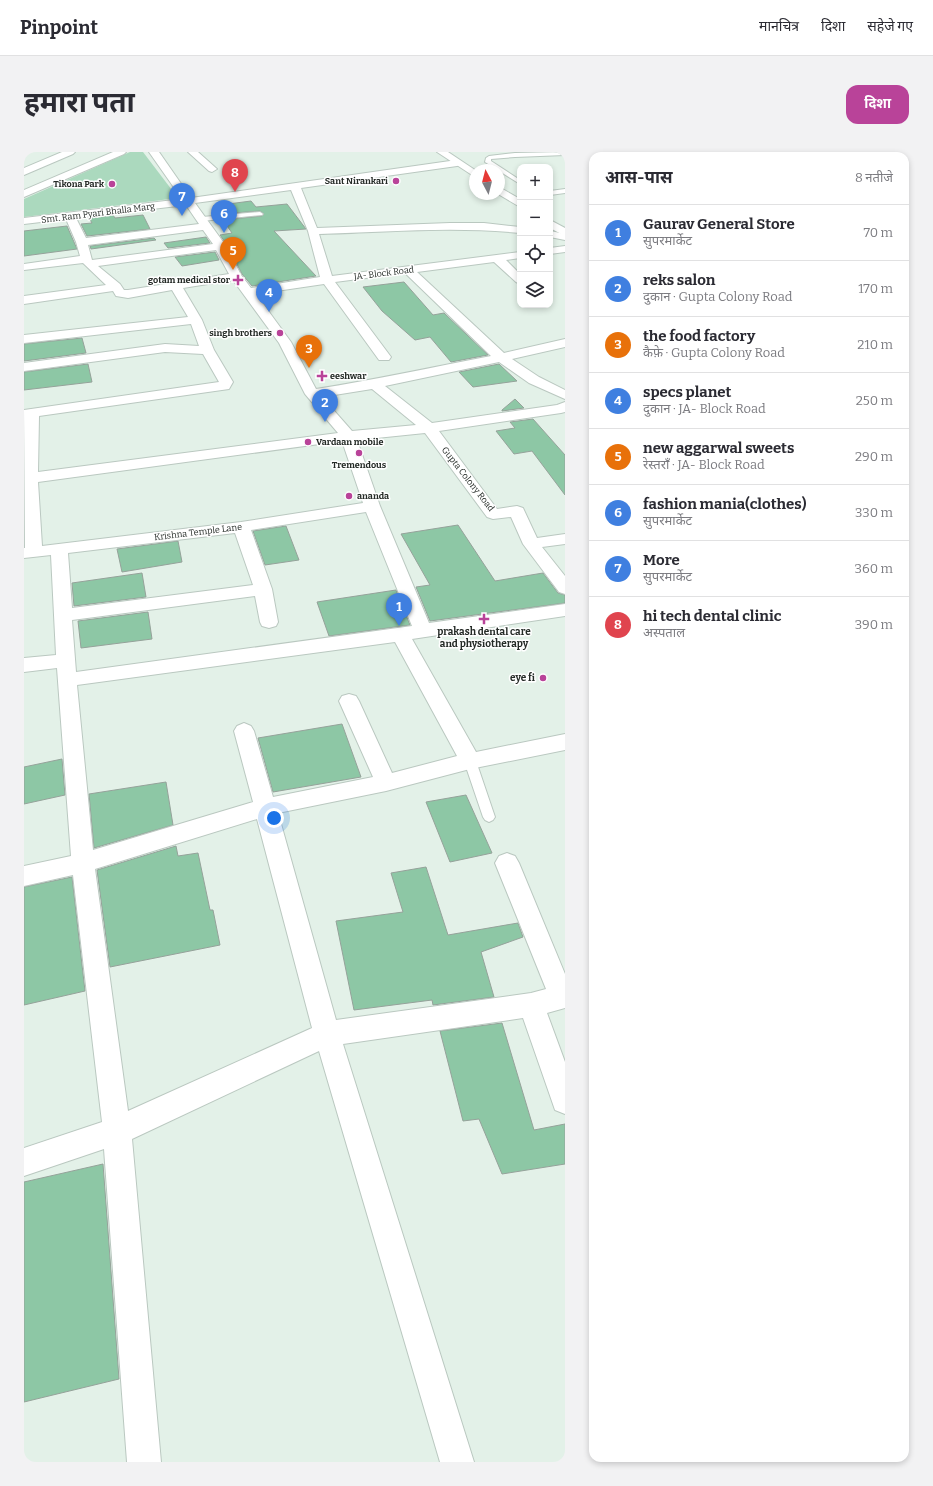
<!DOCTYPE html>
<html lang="hi">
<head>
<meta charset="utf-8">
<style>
	:root { --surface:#fff; --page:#f2f2f3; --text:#2b2b33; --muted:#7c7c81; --line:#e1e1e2; --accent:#b94399 }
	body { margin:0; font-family:Bitter,"Noto Sans Devanagari",serif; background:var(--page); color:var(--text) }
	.controls { position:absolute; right:12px; top:12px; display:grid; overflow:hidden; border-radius:8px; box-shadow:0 2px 6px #0003 }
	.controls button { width:36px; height:36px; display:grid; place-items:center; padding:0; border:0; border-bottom:1px solid var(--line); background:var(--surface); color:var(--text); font:20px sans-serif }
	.compass { position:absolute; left:445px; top:12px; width:36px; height:36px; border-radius:50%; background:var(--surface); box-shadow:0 2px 6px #0003; rotate:353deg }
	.you { position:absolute; left:250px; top:666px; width:14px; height:14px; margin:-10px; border:3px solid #fff; border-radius:50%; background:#1a73e8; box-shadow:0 0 0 6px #1a73e833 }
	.badge { display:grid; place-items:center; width:26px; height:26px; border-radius:50%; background:var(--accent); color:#fff; font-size:13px; font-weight:700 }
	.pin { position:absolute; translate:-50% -33px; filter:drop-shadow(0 1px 2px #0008) }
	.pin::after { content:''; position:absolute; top:21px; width:14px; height:12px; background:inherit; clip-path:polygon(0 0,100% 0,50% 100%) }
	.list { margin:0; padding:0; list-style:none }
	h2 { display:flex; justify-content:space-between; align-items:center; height:52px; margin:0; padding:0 16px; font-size:17px }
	h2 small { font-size:13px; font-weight:400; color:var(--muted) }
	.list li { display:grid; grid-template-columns:26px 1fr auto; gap:12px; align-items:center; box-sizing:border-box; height:56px; padding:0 16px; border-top:1px solid var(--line) }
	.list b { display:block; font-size:15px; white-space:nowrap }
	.list p { margin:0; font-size:13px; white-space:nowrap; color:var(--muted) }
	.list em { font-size:13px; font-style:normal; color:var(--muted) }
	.icon { flex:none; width:22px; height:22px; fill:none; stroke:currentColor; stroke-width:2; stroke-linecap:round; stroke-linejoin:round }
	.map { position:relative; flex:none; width:541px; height:1310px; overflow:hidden; border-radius:12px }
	header { display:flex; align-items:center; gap:24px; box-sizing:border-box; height:56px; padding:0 20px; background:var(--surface); border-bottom:1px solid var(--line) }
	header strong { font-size:19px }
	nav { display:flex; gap:22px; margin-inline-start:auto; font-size:14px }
	.intro { display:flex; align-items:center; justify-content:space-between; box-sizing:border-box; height:96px; padding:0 24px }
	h1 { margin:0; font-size:28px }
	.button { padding:10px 18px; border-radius:12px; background:var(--accent); color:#fff; font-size:14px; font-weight:700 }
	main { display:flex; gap:24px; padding:0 24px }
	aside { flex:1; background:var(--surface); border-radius:12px; box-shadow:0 2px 6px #0003 }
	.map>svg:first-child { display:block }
</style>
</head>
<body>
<header>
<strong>Pinpoint</strong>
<nav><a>मानचित्र</a><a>दिशा</a><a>सहेजे गए</a></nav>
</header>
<div class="intro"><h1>हमारा पता</h1><a class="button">दिशा</a></div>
<main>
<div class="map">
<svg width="541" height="1310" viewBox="0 0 541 1310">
	<rect width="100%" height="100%" fill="#e3f1e8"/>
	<path fill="#abd9be" d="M 106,0 L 119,0 L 154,46 L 0,65 L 0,47 Z"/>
	<path fill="#8dc7a5" stroke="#95a29a" d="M 227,49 L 232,55 L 263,52 L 282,77 L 250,79 L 292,124 L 228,134 L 218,122 L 203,93 L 196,83 L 208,81 L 199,68 L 238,64 L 240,62 L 236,59 L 195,62 L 189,54 Z
		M 89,63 L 91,66 L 119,63 L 126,77 L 63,84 L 57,72 L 68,71 L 65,66 Z
		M 43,74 L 53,97 L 0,104 L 0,79 Z
		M 182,85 L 186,91 L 144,96 L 140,91 Z
		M 130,86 L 132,88 L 67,97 L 66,94 Z
		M 191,100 L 195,108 L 158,114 L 151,105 Z
		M 380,130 L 409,163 L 420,161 L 464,203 L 427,210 L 406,185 L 391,188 L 358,159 L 339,135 Z
		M 58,186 L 62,201 L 0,209 L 0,192 Z
		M 64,212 L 68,230 L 0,238 L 0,220 Z
		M 475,212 L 493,229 L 449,235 L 435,220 Z
		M 491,247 L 500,256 L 478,259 L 478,258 Z
		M 509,267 L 541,303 L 541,343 L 508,299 L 490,302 L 472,279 L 491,276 L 486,270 Z
		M 434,373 L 471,429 L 519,421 L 534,441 L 541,443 L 541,451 L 406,469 L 392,435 L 406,433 L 377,382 Z
		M 262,374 L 275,408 L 241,413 L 229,379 Z
		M 154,389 L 158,410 L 98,420 L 93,397 Z
		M 118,421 L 122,445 L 50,454 L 48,431 Z
		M 372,438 L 386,473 L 305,484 L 293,450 Z
		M 124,460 L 128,487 L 57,496 L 54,469 Z
		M 318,572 L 337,625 L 249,640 L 234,586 Z
		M 38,607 L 41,643 L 0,652 L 0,615 Z
		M 142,630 L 149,673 L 70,696 L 65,642 Z
		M 442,643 L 468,701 L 426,710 L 402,650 Z
		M 152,694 L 154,704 L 174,701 L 186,758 L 189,758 L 196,793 L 86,815 L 73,718 Z
		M 402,715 L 424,783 L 494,771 L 499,785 L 457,800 L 470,845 L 409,853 L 408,848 L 330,858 L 312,769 L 379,760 L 367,721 Z
		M 48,725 L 61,839 L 0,853 L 0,735 Z
		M 478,871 L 510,978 L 541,972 L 541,1012 L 478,1022 L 455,967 L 439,969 L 416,879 Z
		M 79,1012 L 95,1227 L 0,1250 L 0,1030 Z"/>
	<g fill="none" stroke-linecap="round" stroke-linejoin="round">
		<defs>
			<path id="service" d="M 541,0 L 541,3 L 491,5 L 467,7 L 467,9 L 496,28 L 496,32 L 461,10 L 462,6 L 465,4 L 491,1 Z
				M 541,37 L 541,41 L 526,43 L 526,39 Z
				M 236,60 L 239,62 L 238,63 L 178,69 L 175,67 L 178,65 Z
				M 446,605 L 450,606 L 452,609 L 471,665 L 469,668 L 465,670 L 461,668 L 459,665 L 440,609 L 442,606 Z"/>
			<path id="minor" d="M 38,0 L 51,0 L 49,2 L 0,23 L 0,16 Z
				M 89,0 L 102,0 L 100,2 L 0,45 L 0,38 Z
				M 125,0 L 135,0 L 167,46 L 433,8 L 436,9 L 438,11 L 436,13 L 433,14 L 277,36 L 293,76 L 426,71 L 460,71 L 496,75 L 496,81 C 429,74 362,80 295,82 L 308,124 L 496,100 L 496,106 L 482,108 L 496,122 L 496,132 L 492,130 L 470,110 L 393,120 L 480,201 L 541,187 L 541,195 L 488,207 L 515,225 L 541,238 L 541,247 L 505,231 L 475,210 L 361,234 L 408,271 L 533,253 L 541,250 L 541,260 L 537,261 L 415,279 L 473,357 L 493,354 L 499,356 L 513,386 L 541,382 L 541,392 L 518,395 L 541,424 L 541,442 L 535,440 L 499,392 L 487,365 L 469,367 L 463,365 L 401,281 L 333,288 L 356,354 L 405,471 L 541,452 L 541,464 L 388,487 L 452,600 L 541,582 L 541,598 L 446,617 L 362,639 L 254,661 L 312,868 L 507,841 L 522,837 L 471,711 L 475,704 L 483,701 L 491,704 L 495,711 L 541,822 L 541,856 L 523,861 L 541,910 L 541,962 L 531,958 L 499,866 L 319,892 L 450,1310 L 416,1310 L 295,899 L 108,987 L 137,1310 L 103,1310 L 80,997 L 0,1024 L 0,996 L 78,970 L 49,723 L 0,734 L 0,714 L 47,704 L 33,516 L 0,520 L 0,506 L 32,503 L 27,403 L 0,406 L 0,396 L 1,396 L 0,258 L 195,230 L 179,202 L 141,200 L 0,219 L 0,211 L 141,192 L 175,194 L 167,172 L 0,191 L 0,183 L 164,165 L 148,138 L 104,146 L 92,144 L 89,139 L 0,152 L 0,144 L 82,133 L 59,111 L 0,118 L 0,112 L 56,104 L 52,90 L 42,67 L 0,72 L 0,66 L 158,47 ZM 267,38 L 284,79 L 296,125 L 227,136 L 217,123 L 202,94 L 171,51 ZM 162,53 L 175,72 L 62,86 L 52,66 ZM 179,78 L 189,92 L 68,108 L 64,93 ZM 192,98 L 205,122 L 104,138 L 100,138 L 96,132 L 74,114 ZM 381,121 L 467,204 C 409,215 351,228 292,237 L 267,190 L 232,142 L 300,132 L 355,208 L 365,208 L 367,205 L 311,130 ZM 209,128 L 255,191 L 281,242 L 314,281 L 14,320 L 15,264 L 205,237 L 209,230 L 190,198 L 178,168 L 159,136 ZM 348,237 L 392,273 L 328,279 L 298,245 ZM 318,289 L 339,351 L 217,370 L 18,394 L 14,330 ZM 342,360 L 388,474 L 52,520 L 48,468 L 231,444 L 236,470 L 238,474 L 245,476 L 252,474 L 254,470 L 248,437 L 227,378 ZM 211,381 L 229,433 L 48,456 L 44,401 ZM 371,490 L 433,604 L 368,621 L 335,549 L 332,544 L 325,542 L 318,544 L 315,549 L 349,625 L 249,645 L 230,579 L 227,574 L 220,571 L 213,574 L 210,579 L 229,650 L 69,698 L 53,533 ZM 233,667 L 288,876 L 104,959 L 71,717 Z
				M 164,0 L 174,0 L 193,17 L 188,20 L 185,19 Z
				M 526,79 L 541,82 L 541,88 L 526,85 Z
				M 541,94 L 541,100 L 526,102 L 526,96 Z"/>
			<path id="tertiary" d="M 413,0 L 424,0 L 451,18 L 451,25 Z
				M 475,35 L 496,47 L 496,55 L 474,42 Z
				M 526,68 L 541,76 L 541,84 L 526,76 Z"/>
		</defs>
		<use href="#service" stroke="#bac8c0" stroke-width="2"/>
		<use href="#minor" stroke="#bac8c0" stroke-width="2"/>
		<use href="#tertiary" stroke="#bac8c0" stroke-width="2"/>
		<use href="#service" fill="#fff" fill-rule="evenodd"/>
		<use href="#minor" fill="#fff" fill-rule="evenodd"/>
		<use href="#tertiary" fill="#fff" fill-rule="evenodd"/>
	</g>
	<g fill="#b94399" stroke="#fff" stroke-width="1.5">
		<circle cx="372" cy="29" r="4"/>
		<circle cx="88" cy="32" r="4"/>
		<path d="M212 122h4v4h4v4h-4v4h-4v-4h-4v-4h4z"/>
		<circle cx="256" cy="181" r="4"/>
		<path d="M296 218h4v4h4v4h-4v4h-4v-4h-4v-4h4z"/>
		<circle cx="284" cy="290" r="4"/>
		<circle cx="335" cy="301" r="4"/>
		<circle cx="325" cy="344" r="4"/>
		<path d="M458 461h4v4h4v4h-4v4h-4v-4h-4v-4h4z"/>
		<circle cx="519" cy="526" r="4"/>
	</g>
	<g text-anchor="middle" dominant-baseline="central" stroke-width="3" stroke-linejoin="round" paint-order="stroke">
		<g font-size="9" font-weight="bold" fill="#252b27" stroke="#fff" text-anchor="end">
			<text x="364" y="29">Sant Nirankari</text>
			<text x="80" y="32">Tikona Park</text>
			<text x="206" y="128">gotam medical stor</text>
			<text x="248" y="181">singh brothers</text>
			<text x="306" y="224" text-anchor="start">eeshwar</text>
			<text x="292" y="290" text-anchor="start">Vardaan mobile</text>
			<text x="335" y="313" text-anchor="middle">Tremendous</text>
			<text x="333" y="344" text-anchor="start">ananda</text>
		</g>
		<g font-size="9" fill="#252b27" stroke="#fff">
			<text transform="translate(74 61) rotate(-7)">Smt. Ram Pyari Bhalla Marg</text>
			<text transform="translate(360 121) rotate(-7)">JA- Block Road</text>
			<text transform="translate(444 327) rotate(52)">Gupta Colony Road</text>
			<text transform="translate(174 380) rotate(-7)">Krishna Temple Lane</text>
		</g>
		<g font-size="10" font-weight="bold" fill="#252b27" stroke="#fff">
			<text x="460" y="480">prakash dental care<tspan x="460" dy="12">and physiotherapy</tspan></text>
			<text x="511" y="526" text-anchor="end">eye fi</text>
		</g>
	</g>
</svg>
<div class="controls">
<button>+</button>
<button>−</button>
<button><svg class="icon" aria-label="locate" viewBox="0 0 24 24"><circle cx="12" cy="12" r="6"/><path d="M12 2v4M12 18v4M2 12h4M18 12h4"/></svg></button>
<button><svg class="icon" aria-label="layers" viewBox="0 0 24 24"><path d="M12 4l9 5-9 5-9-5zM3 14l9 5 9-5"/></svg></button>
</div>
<svg class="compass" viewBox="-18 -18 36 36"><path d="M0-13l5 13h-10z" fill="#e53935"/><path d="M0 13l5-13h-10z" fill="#7c7c81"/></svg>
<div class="you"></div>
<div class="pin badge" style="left:375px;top:474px;background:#3f7fe0">1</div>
<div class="pin badge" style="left:301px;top:270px;background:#3f7fe0">2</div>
<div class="pin badge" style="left:285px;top:216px;background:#e8710a">3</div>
<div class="pin badge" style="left:245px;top:160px;background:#3f7fe0">4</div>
<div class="pin badge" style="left:209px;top:118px;background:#e8710a">5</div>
<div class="pin badge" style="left:200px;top:81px;background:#3f7fe0">6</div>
<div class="pin badge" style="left:158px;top:64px;background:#3f7fe0">7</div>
<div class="pin badge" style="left:211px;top:40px;background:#e0444e">8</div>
</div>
<aside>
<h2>आस-पास<small>8 नतीजे</small></h2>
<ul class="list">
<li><span class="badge" style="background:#3f7fe0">1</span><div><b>Gaurav General Store</b><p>सुपरमार्केट</p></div><em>70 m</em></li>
<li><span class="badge" style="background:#3f7fe0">2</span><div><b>reks salon</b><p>दुकान · Gupta Colony Road</p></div><em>170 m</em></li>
<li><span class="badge" style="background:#e8710a">3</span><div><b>the food factory</b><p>कैफ़े · Gupta Colony Road</p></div><em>210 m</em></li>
<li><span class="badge" style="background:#3f7fe0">4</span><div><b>specs planet</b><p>दुकान · JA- Block Road</p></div><em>250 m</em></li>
<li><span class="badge" style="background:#e8710a">5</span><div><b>new aggarwal sweets</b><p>रेस्तराँ · JA- Block Road</p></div><em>290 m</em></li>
<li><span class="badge" style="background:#3f7fe0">6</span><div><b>fashion mania(clothes)</b><p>सुपरमार्केट</p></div><em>330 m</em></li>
<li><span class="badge" style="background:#3f7fe0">7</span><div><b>More</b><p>सुपरमार्केट</p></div><em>360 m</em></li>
<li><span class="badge" style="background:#e0444e">8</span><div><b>hi tech dental clinic</b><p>अस्पताल</p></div><em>390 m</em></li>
</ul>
</aside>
</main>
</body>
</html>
